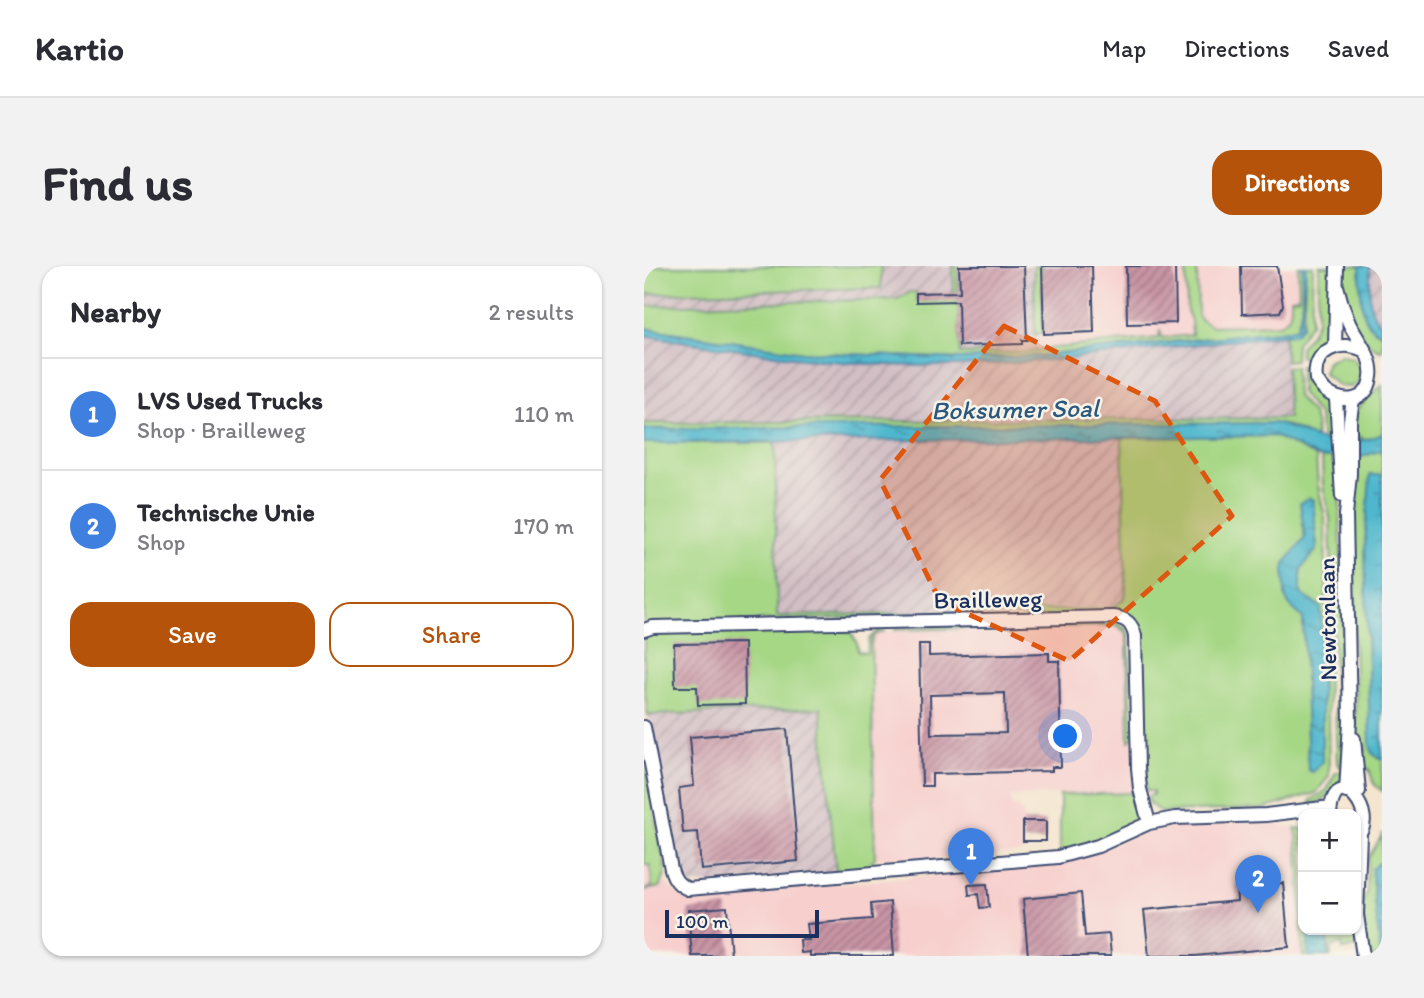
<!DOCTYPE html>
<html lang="en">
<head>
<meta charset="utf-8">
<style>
	:root { --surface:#fff; --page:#f2f2f3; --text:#2b2b33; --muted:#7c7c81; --line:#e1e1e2; --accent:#b45309 }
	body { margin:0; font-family:Itim,sans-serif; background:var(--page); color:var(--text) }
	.controls { position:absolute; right:21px; bottom:21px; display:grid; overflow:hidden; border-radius:14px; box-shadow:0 2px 5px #0004 }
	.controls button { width:63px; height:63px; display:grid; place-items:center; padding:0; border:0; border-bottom:2px solid var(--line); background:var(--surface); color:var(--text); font:35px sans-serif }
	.scale { position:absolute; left:21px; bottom:18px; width:154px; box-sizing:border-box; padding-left:7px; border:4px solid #1b2f5e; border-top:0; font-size:19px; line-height:24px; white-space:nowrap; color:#1b2f5e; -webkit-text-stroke:5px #f7f3e8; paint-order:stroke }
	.you { position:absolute; left:422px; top:471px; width:24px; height:24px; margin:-18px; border:5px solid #fff; border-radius:50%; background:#1a73e8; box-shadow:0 0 0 10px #1a73e833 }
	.badge { display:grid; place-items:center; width:46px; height:46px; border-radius:50%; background:var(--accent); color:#fff; font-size:23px; font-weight:700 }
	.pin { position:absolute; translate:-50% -58px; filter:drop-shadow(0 2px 4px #0008) }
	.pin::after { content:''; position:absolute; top:37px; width:24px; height:21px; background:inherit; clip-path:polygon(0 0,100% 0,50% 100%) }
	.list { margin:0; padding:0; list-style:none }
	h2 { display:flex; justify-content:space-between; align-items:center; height:91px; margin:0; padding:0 28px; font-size:30px }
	h2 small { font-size:23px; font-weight:400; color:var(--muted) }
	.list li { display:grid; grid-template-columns:46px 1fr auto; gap:21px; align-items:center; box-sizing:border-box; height:112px; padding:0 28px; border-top:2px solid var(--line) }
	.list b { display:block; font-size:26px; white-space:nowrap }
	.list p { margin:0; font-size:23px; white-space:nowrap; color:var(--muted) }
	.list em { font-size:23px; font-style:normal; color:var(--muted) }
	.actions { display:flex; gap:14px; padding:21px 28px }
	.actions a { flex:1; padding:16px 0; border:2px solid var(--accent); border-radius:21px; text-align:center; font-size:24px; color:var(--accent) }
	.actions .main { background:var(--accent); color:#fff }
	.map { position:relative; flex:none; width:738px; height:690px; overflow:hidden; border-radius:21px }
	header { display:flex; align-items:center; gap:42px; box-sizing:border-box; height:98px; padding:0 35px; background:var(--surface); border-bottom:2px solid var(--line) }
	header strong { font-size:33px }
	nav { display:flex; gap:38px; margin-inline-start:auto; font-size:24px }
	.intro { display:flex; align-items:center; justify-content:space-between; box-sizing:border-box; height:168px; padding:0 42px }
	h1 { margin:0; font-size:49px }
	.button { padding:18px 32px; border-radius:21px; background:var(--accent); color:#fff; font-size:24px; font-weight:700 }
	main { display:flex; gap:42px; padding:0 42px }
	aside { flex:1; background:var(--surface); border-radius:21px; box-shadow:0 2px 5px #0004 }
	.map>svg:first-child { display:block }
</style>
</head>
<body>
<header>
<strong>Kartio</strong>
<nav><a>Map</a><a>Directions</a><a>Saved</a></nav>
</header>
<div class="intro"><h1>Find us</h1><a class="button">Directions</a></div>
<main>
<aside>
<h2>Nearby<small>2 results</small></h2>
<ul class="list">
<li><span class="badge" style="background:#3f7fe0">1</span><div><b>LVS Used Trucks</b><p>Shop · Brailleweg</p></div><em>110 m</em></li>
<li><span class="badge" style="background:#3f7fe0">2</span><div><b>Technische Unie</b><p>Shop</p></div><em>170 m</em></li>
</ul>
<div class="actions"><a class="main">Save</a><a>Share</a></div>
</aside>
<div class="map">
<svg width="738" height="690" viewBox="0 0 738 690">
	<defs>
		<pattern id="industrial-furrows" width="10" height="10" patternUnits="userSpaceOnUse" patternTransform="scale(1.75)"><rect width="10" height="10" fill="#d2bec4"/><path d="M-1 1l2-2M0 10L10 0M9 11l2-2" fill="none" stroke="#aa9ba2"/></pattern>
		<pattern id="water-ripples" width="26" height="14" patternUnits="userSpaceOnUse" patternTransform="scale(1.75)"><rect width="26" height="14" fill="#4fb7cd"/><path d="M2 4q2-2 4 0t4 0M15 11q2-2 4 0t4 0" fill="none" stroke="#4195aa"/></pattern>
		<pattern id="building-hatch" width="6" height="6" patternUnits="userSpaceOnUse" patternTransform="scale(1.75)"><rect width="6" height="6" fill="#c894a4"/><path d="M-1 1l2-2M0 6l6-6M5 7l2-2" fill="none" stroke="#a27989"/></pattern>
	</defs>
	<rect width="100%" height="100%" fill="#f7f3e8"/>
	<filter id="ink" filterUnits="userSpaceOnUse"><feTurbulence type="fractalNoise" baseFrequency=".0143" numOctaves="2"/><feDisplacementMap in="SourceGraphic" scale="14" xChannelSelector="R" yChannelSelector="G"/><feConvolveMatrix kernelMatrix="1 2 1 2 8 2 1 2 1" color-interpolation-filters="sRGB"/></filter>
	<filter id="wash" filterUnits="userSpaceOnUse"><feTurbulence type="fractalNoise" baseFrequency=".00686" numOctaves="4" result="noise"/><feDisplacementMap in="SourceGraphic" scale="28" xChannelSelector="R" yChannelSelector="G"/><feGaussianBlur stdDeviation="1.57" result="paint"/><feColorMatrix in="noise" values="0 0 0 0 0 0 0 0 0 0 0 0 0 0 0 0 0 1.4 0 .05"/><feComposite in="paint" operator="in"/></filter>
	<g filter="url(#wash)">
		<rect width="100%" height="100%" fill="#f4e5cf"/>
		<path fill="#f7d0ce" d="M 390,0 L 658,0 L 655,56 L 393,90 Z
			M 473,360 L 480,365 L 483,371 L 485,474 L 489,472 L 492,527 L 367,530 L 367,541 L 375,541 L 375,545 L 379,545 L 379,586 L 267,596 L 267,591 L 231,592 L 227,386 L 227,374 L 230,369 L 237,365 Z
			M 624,555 L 653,563 L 659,690 L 0,690 L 0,593 L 32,627 L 48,632 L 415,597 L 456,585 L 500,564 L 522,559 Z"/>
		<path fill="url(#industrial-furrows)" d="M 0,0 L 313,0 L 314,15 L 381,13 L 381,0 L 390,0 L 393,90 L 316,93 L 0,62 Z
			M 726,0 L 738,0 L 738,58 L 732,54 L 727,43 Z
			M 0,69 L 144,90 L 191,95 L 290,100 L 367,97 L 640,69 L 645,160 L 629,157 L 0,163 Z
			M 478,172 L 482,327 L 479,334 L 470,341 L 133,350 L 131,177 Z
			M 177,442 L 192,606 L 45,619 L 34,610 L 4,450 Z"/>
		<path fill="#a6d785" stroke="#608372" stroke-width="2" fill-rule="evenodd" d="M 0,0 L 237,0 L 237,22 L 0,28 Z
			M 309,0 L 313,0 L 316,88 L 392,86 L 392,84 L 515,72 L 516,64 L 518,72 L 548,69 L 547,54 L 543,45 L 542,0 L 553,0 L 554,49 L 557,54 L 567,60 L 635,58 C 648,52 647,44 647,32 L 655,31 L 654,0 L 658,0 L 658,40 L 653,61 L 643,64 L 393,90 L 316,93 L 159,86 L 0,62 L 0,40 L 253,33 L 266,26 L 272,26 L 272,35 L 310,34 Z
			M 390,0 L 397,0 L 399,66 L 391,69 Z
			M 662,0 L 669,0 L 667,57 L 652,77 L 651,94 L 642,95 L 640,69 L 652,67 L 659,59 Z
			M 675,0 L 686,0 C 687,13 690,65 685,74 C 680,83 666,90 656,91 L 656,81 L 667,67 L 673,55 Z
			M 699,0 L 716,0 C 717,21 713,60 738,68 L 738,84 C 719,82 702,45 699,28 C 698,19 699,9 699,0 Z
			M 697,88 L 709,92 L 717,101 L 716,113 L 707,121 L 695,120 L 679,106 L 683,95 Z
			M 651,100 L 653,130 L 668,147 L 672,160 L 671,172 L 645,160 L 629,157 L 0,163 L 0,157 L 644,152 L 642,101 Z
			M 656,100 L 665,100 L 667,120 L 688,146 L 691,171 L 684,173 L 688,173 L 688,175 L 678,175 L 675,150 L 657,127 Z
			M 738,119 L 738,168 L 731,172 L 712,174 L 717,171 L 710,170 L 712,144 Z
			M 631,170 L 672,191 L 674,220 L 681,252 L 685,510 L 672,527 L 619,543 L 516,546 L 506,538 L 504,530 L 509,529 L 509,525 L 503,525 L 502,522 L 489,353 L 325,349 L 325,346 L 466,343 L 479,334 L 482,327 L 478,172 ZM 669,234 L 673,283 L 657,303 L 657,328 L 677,341 L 678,496 L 664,503 L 659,352 L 644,337 L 640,304 L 642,297 L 661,272 L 658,259 Z
			M 0,177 L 131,177 L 133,350 L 318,346 L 318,349 L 0,358 Z
			M 738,184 L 738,227 L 738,210 L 727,209 L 721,278 L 726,479 L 729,488 L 738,493 L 738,525 L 730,518 L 725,503 L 718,501 L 716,486 L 722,485 L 721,479 L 715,479 L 712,457 L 707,247 L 710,198 L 713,197 L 713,192 Z
			M 678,192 L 689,192 L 689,198 L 692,198 L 696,242 L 701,480 L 697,502 L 693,498 L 686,252 L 679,221 Z
			M 473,357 L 483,363 L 485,371 L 489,472 L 485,475 L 483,371 L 480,365 L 473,360 L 406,361 L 409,358 Z
			M 394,358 L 397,361 L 251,364 L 253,361 Z
			M 193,363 L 207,367 L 213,377 L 214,386 L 223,387 L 225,373 L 234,364 L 241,365 L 230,369 L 227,378 L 231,592 L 228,594 L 227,603 L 192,606 L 177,442 L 4,449 L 0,421 L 0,371 L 10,367 Z
			M 0,495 L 22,607 L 16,621 L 1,624 L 8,621 L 6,599 L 0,599 Z
			M 692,506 L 700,506 C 695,525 684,534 666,539 L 667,534 L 683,524 Z
			M 492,527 L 496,543 C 489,568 439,579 416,586 L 416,529 Z
			M 651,562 L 659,563 L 659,664 L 664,664 L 664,690 L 659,690 L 653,568 Z
			M 738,569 L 738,597 L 735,597 L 728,603 L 736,690 L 725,690 L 718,640 L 723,625 L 724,593 Z
			M 684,664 L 710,664 L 712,681 L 699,684 L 698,678 L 686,681 L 687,690 L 684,690 Z"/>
		<path fill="url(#water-ripples)" stroke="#357396" stroke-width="2" d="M 658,0 L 662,0 L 658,59 L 652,67 L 640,69 C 524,80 407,99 291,100 C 193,100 96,85 0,69 L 0,62 L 159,86 L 316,93 L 393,90 L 643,64 L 653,61 C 660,41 658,20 658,0 Z
			M 716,0 L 726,0 C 727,18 721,48 738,58 L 738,68 C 713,60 717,21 716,0 Z
			M 629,157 C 647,160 660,169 677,174 C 691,179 724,175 738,168 L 738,184 L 717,191 L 676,192 L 631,170 L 0,177 L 0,163 Z
			M 726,209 L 738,209 L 738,493 L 729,488 L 726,479 L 721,278 Z
			M 665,232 L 669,234 L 673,283 L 657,303 L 657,328 L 677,341 L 678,496 L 669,506 L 664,504 L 659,352 L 645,339 L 641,330 L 640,304 L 641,297 L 661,272 L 656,237 Z
			M 735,597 L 738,597 L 738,690 L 736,686 L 728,603 Z
			M 664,664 L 684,664 L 684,690 L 664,690 Z"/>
		<g id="blocks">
			<path fill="url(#building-hatch)" fill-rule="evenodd" d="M 315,0 L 380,0 L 383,74 L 378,74 L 378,78 L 315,80 L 314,35 L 272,36 L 272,27 L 316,26 Z
				M 398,0 L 448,0 L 450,66 L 400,68 Z
				M 482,0 L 531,0 L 532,57 L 483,58 Z
				M 597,0 L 633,0 L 639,39 L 636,46 L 598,48 Z
				M 100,377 L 101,438 L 54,439 L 53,421 L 31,421 L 30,378 Z
				M 275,378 L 285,378 L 285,390 L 405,387 L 405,395 L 415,395 L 417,501 L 408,501 L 408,505 L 288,508 L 288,520 L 278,520 ZM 361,427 L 362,467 L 287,468 L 286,429 Z
				M 143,463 L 154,595 L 57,604 L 54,566 L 39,567 L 35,522 L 50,520 L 46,471 Z
				M 379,555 L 402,555 L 402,575 L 379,575 Z
				M 605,617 L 605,620 L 639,617 L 645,681 L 551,690 L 505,690 L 500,644 L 593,635 L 592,619 Z
				M 343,618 L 345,641 L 336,642 L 334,628 L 325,629 L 324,619 Z
				M 437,627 L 441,670 L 465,668 L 467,690 L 384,690 L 379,633 Z
				M 246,636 L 250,690 L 166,690 L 166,686 L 157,687 L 156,674 L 165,674 L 163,658 L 228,653 L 227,638 Z
				M 83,641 L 87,690 L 48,690 L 44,644 Z"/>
		</g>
	</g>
	<g filter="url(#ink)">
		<use href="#blocks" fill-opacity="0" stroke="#3c4a6f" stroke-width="2"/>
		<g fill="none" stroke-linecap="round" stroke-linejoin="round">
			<defs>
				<path id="minor" d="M 693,20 C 696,33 700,45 705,57 C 713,74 730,91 727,111 C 723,144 684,137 672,113 C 668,83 696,74 719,84
					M 691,80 L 693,0
					M 692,133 L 698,230
					M 0,364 L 9,361 L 469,351 C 482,352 488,357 491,370 L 494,502 L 496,523 L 505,557
					M 0,461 L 27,603 C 30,613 34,619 44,623 L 414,591 L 454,580 L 505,557 L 531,552 L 622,549 L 687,541
					M 710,473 L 715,525
					M 702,526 L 706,456 L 702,249 L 706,208 L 706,154 L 709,133
					M 686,548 C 691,491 738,553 712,569
					M 712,642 L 719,690
					M 713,648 L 716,568"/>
			</defs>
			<use href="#minor" stroke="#3c4a6f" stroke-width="16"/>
			<use href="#minor" stroke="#fff" stroke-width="12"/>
		</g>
	</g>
	<path fill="#de5710" fill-opacity="0.2" stroke="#de5710" stroke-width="5" stroke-dasharray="14 9" stroke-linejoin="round" d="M 360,60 L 511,135 L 588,250 L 425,395 L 296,335 L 236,214 Z"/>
	<g text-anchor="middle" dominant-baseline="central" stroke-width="5" stroke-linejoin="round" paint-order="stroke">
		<g font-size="24" fill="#1b2f5e" stroke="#f7f3e8">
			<text transform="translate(344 333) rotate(-1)">Brailleweg</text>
			<text transform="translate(683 353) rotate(-91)">Newtonlaan</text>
		</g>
		<g font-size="26" font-style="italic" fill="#2b587f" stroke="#f7f3e8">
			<text transform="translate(371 143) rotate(-1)">Boksumer Soal</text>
		</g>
	</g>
</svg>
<div class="controls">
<button>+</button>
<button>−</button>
</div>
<div class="scale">100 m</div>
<div class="you"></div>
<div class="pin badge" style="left:327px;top:620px;background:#3f7fe0">1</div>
<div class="pin badge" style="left:614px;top:647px;background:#3f7fe0">2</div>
</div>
</main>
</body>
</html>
